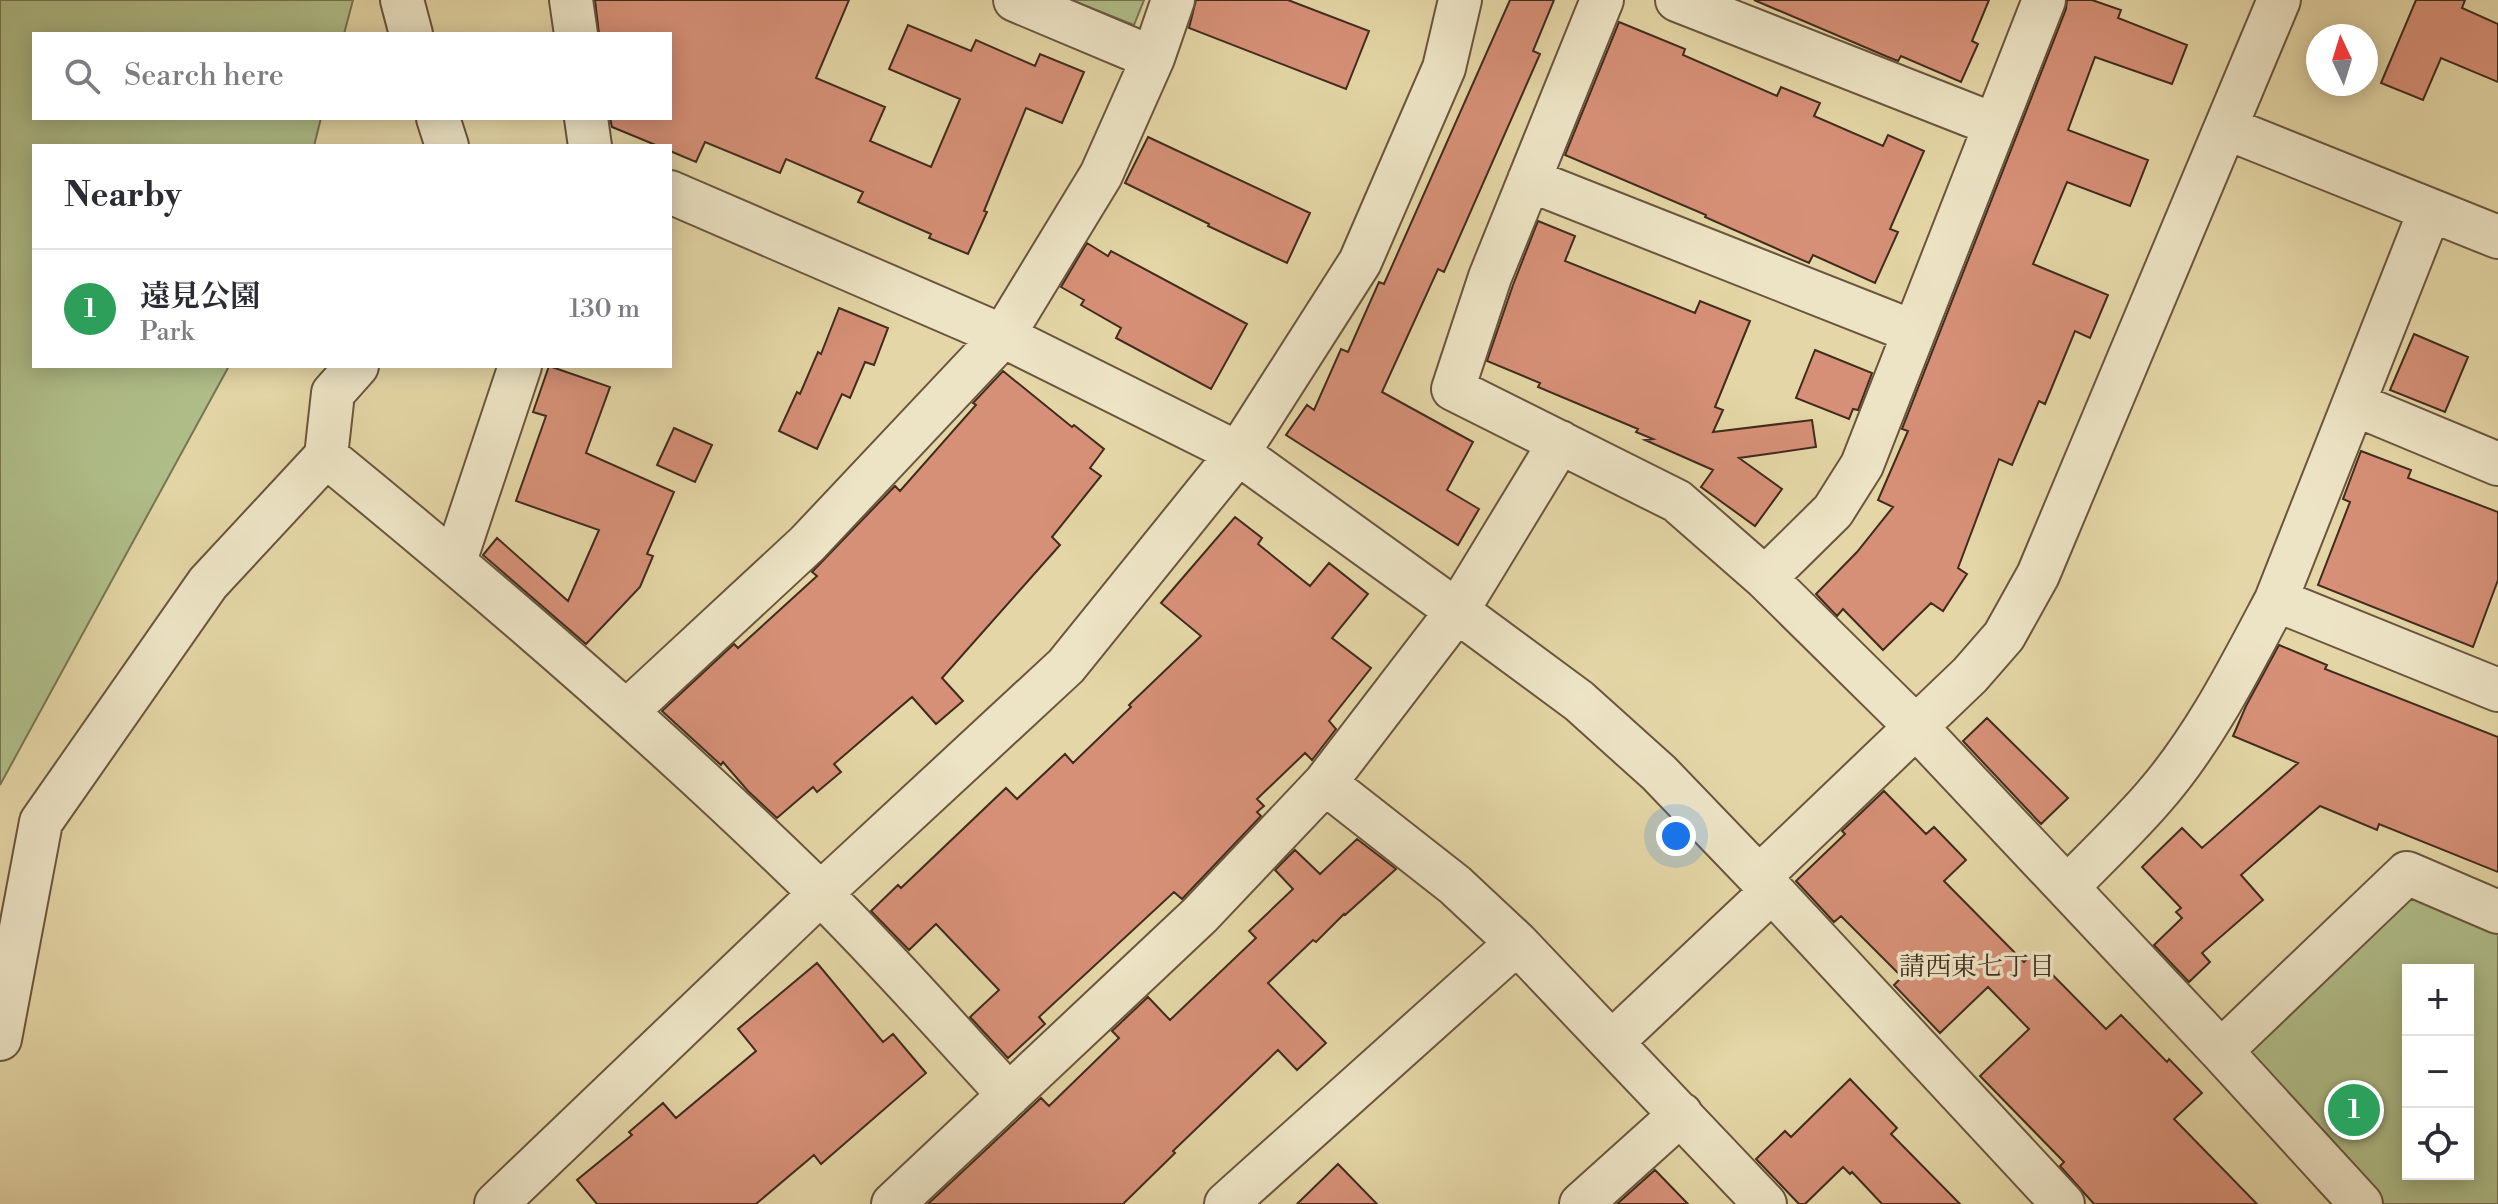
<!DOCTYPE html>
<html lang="en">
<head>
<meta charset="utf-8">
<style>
	:root { --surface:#fff; --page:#f7f7f7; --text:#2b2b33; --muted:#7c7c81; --line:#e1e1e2; --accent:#0f766e }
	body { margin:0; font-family:"Libre Bodoni","Noto Serif JP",serif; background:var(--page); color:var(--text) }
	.controls { position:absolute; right:24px; bottom:24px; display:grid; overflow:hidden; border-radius:0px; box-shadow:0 4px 20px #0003 }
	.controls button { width:72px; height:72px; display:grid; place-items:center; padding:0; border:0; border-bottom:2px solid var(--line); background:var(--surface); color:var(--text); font:40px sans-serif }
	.compass { position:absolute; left:2306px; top:24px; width:72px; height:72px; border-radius:50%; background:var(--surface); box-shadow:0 4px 20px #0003; rotate:356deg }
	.you { position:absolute; left:1676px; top:836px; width:28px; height:28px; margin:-20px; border:6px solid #fff; border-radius:50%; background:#1a73e8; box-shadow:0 0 0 12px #1a73e833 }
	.badge { display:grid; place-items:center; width:52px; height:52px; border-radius:50%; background:var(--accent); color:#fff; font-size:26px; font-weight:700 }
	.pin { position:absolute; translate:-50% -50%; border:4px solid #fff; box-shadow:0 2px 8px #0006 }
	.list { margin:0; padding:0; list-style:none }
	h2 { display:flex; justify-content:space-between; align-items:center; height:104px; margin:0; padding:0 32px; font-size:34px }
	h2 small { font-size:26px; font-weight:400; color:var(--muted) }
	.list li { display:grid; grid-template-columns:52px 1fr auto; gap:24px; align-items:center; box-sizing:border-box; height:120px; padding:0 32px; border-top:2px solid var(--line) }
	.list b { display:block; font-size:30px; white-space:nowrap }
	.list p { margin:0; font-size:26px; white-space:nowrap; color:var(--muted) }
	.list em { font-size:26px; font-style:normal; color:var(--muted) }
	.icon { flex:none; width:44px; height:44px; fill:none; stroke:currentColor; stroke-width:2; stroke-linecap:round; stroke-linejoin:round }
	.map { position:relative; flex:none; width:2498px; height:1204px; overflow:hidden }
	.search { position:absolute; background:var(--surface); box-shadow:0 4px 20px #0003; left:32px; top:32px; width:640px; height:88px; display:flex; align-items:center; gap:20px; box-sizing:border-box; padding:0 28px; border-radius:0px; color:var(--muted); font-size:30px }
	.panel { position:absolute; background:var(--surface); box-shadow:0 4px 20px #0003; left:32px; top:144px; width:640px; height:224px; border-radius:0px }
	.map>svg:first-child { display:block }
</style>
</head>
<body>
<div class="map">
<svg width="2498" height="1204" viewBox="0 0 2498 1204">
	<rect width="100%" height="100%" fill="#e4d6a6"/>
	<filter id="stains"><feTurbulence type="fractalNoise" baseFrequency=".0025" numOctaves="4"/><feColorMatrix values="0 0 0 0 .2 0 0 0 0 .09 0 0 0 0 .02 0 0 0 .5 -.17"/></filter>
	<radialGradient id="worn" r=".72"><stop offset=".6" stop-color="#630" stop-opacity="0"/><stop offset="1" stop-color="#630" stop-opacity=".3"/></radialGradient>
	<path fill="#b0bf8a" stroke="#787653" stroke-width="2" fill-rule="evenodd" d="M 0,0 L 353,0 L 344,34 L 34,34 L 34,118 L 321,118 L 314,146 L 34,146 L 34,366 L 229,366 L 0,785 Z
		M 1071,0 L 1144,0 L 1134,25 Z
		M 2408,892 L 2498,929 L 2498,1204 L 2384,1204 L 2242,1046 ZM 2408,970 L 2468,970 L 2468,1174 L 2408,1174 Z"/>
	<path fill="#d69077" stroke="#412c1c" stroke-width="2" d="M 595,0 L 849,0 L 816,78 L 885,107 L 870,141 L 931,167 L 960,99 L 889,69 L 908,25 L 971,51 L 976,40 L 1035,66 L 1040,54 L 1084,72 L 1062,123 L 1026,108 L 984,211 L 987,212 L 968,254 L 929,238 L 931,234 L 858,202 L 863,192 L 786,159 L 780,173 L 705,142 L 696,162 L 670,151 L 670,146 L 658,146 L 612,127 L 610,118 L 670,118 L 670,34 L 599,34 Z
		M 1196,0 L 1288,0 L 1369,31 L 1346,89 L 1189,28 Z
		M 1510,0 L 1554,0 L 1533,51 L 1540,54 L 1444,272 L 1438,269 L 1382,392 L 1473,442 L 1447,490 L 1479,509 L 1458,545 L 1286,435 L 1307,405 L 1314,410 L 1341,349 L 1348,352 L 1379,282 L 1384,284 Z
		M 1754,0 L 1989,0 L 1972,41 L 1978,44 L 1961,82 L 1901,56 L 1898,61 L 1888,57 Z
		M 2067,0 L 2092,0 L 2121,10 L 2118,18 L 2187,45 L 2172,84 L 2095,57 L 2068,130 L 2148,160 L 2130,206 L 2067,182 L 2033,264 L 2108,295 L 2090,338 L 2075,331 L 2045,404 L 2039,401 L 2012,465 L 1999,459 L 1958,568 L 1967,574 L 1943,611 L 1931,603 L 1883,650 L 1843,609 L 1837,616 L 1816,594 L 1857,552 L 1893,507 L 1878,500 L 1908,431 L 1902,429 L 2066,9 Z
		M 2416,0 L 2465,0 L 2462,8 L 2498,24 L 2498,82 L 2441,58 L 2423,100 L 2381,83 Z
		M 1619,22 L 1685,49 L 1683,55 L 1777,96 L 1781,87 L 1820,103 L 1814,116 L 1883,146 L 1888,135 L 1924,151 L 1890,229 L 1898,232 L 1875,283 L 1813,255 L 1809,263 L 1705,217 L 1706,215 L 1565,155 Z
		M 1148,137 L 1310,213 L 1287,263 L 1208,226 L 1209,224 L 1125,183 Z
		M 1538,221 L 1575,236 L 1565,261 L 1695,313 L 1700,301 L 1750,321 L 1715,407 L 1723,410 L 1713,432 L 1812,420 L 1816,447 L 1739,458 L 1782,489 L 1755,526 L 1701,487 L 1713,470 L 1645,440 L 1653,439 L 1636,432 L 1638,429 L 1538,387 L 1540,383 L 1487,361 L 1513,285 Z
		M 1087,243 L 1108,256 L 1111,251 L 1247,324 L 1211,389 L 1116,338 L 1121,328 L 1081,305 L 1084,300 L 1061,287 Z
		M 839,308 L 888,328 L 874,365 L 865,362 L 850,398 L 842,394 L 817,449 L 779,431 L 797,392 L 800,394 L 818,352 L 821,354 Z
		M 2414,334 L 2468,357 L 2445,412 L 2390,390 Z
		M 1815,350 L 1872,373 L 1858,410 L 1853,409 L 1849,419 L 1796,398 Z
		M 549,366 L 610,387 L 586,453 L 674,492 L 647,554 L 653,556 L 640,587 L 586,644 L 483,555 L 497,538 L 568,601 L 599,530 L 516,501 L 546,416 L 533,412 Z
		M 1003,371 L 1072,427 L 1074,425 L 1104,449 L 1090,468 L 1101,476 L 1052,537 L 1060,545 L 942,678 L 963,701 L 936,724 L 912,697 L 834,764 L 841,772 L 817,792 L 813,787 L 777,818 L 748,791 L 723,762 L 721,765 L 662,711 L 734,644 L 738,648 L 817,576 L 812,572 L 895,486 L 900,491 L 976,405 L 973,403 Z
		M 674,428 L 712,445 L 695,482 L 657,465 Z
		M 2361,451 L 2411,470 L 2408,478 L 2498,512 L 2498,580 L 2473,647 L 2318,585 L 2350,502 L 2343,499 Z
		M 1235,517 L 1262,538 L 1258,544 L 1310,586 L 1329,563 L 1368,594 L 1332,638 L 1371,668 L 1329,721 L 1336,729 L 1312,760 L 1305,753 L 1257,799 L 1264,806 L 1257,812 L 1261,816 L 1182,899 L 1174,892 L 1039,1017 L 1045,1024 L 1008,1058 L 970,1017 L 999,990 L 936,924 L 909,950 L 871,911 L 898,885 L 901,888 L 1006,788 L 1017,799 L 1065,754 L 1073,763 L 1131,707 L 1129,705 L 1201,636 L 1161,603 Z
		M 2279,645 L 2327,665 L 2325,669 L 2498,737 L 2498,872 L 2379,824 L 2377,830 L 2320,806 L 2241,875 L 2263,900 L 2202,953 L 2210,962 L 2189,982 L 2154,945 L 2182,918 L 2176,912 L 2181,908 L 2142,867 L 2182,828 L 2202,848 L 2298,763 L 2233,736 L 2246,706 Z
		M 1987,718 L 2068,798 L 2041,824 L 1963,741 Z
		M 1884,791 L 1926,834 L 1934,827 L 1966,860 L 1944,881 L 2024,962 L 2032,954 L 2106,1029 L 2121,1015 L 2167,1062 L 2169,1059 L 2202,1093 L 2174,1119 L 2257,1204 L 2094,1204 L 2060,1166 L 2064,1162 L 1980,1076 L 2029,1029 L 1988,987 L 1940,1033 L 1894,985 L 1902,977 L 1841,916 L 1834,922 L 1796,881 L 1845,834 L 1842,831 Z
		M 1357,839 L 1396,869 L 1345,915 L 1344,914 L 1316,942 L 1313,940 L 1268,983 L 1326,1043 L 1297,1070 L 1278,1050 L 1173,1151 L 1175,1153 L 1123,1204 L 928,1204 L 1041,1098 L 1049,1106 L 1119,1038 L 1112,1031 L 1148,997 L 1170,1020 L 1256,938 L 1249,931 L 1293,889 L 1275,870 L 1295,850 L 1320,874 Z
		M 817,963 L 883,1042 L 893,1034 L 926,1073 L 821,1164 L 814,1155 L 756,1204 L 597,1204 L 577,1180 L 632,1135 L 629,1132 L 663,1103 L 676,1118 L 756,1051 L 738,1029 Z
		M 1850,1079 L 1897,1128 L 1891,1134 L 1960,1204 L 1882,1204 L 1852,1172 L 1850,1174 L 1843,1167 L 1805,1204 L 1799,1204 L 1756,1159 L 1785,1131 L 1791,1137 Z
		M 1338,1164 L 1377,1204 L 1297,1204 Z
		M 1655,1170 L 1688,1204 L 1617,1204 Z"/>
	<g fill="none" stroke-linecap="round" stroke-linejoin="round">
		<defs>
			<path id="minor" d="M 402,0 L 411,34
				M 571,0 L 576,34
				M 1015,0 L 1153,58
				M 1602,0 L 1490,277 L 1453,389 L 1677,501 L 1765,578 L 1916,727 L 2221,1051 L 2361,1204
				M 1677,0 L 1995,125
				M 438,118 L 447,146
				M 586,118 L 590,146
				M 2226,128 L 2498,237
				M 1529,180 L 1914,332
				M 670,192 L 1003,336 L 1238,453 L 1457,611 L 1579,701 L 1659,773 L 1759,877 L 2063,1204
				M 2354,404 L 2498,464
				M 326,456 L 333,393 L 357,366
				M 455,561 L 520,366
				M 1765,578 L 1833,511 L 1862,465 L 2044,0
				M 2276,600 L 2498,690
				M 627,711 L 807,544 L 1003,336 L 1101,175 L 1153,58 L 1173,0
				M 1325,783 L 1455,885 L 1517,943 L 1765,1204
				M 1759,877 L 1970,675 L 2004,636 L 2038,575 L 2279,0
				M 2067,887 C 2096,858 2126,829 2153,798 C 2204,740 2240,668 2276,600 L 2430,210
				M 0,1039 L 41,822 L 208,583 L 326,456 C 496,595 662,738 819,892 C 885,957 946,1027 1009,1095
				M 1612,1042 L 1772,891
				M 2221,1051 L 2407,873 L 2498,912
				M 496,1204 L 821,893 L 1066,666 L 1238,453 L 1360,262 L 1444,68 L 1460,0
				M 893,1204 L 1200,915 L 1325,783 L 1457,611 L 1560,442
				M 1226,1204 L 1517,943
				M 1581,1204 L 1681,1114"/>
		</defs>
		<use href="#minor" stroke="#6a563e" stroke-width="46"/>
		<use href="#minor" stroke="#ede4c5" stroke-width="42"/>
	</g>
	<g text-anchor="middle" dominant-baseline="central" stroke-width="7" stroke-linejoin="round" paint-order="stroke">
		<g font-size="26" fill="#412c1c" stroke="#ede4c5">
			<text x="1977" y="967">請西東七丁目</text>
		</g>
	</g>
	<rect width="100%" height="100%" filter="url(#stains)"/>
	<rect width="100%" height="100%" fill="url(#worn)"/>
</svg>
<div class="controls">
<button>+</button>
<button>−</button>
<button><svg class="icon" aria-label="locate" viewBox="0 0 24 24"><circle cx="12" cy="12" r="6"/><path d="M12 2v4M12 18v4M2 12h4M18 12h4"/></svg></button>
</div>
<svg class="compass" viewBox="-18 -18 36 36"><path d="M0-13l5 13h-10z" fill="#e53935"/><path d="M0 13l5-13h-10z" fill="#7c7c81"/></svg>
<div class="you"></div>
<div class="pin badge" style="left:2354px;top:1110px;background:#2e9e5b">1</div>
<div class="search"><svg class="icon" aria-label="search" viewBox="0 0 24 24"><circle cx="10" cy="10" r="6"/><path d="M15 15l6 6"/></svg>Search here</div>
<section class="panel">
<h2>Nearby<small></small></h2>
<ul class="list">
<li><span class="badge" style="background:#2e9e5b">1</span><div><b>遠見公園</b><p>Park</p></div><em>130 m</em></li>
</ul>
</section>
</div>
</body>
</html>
